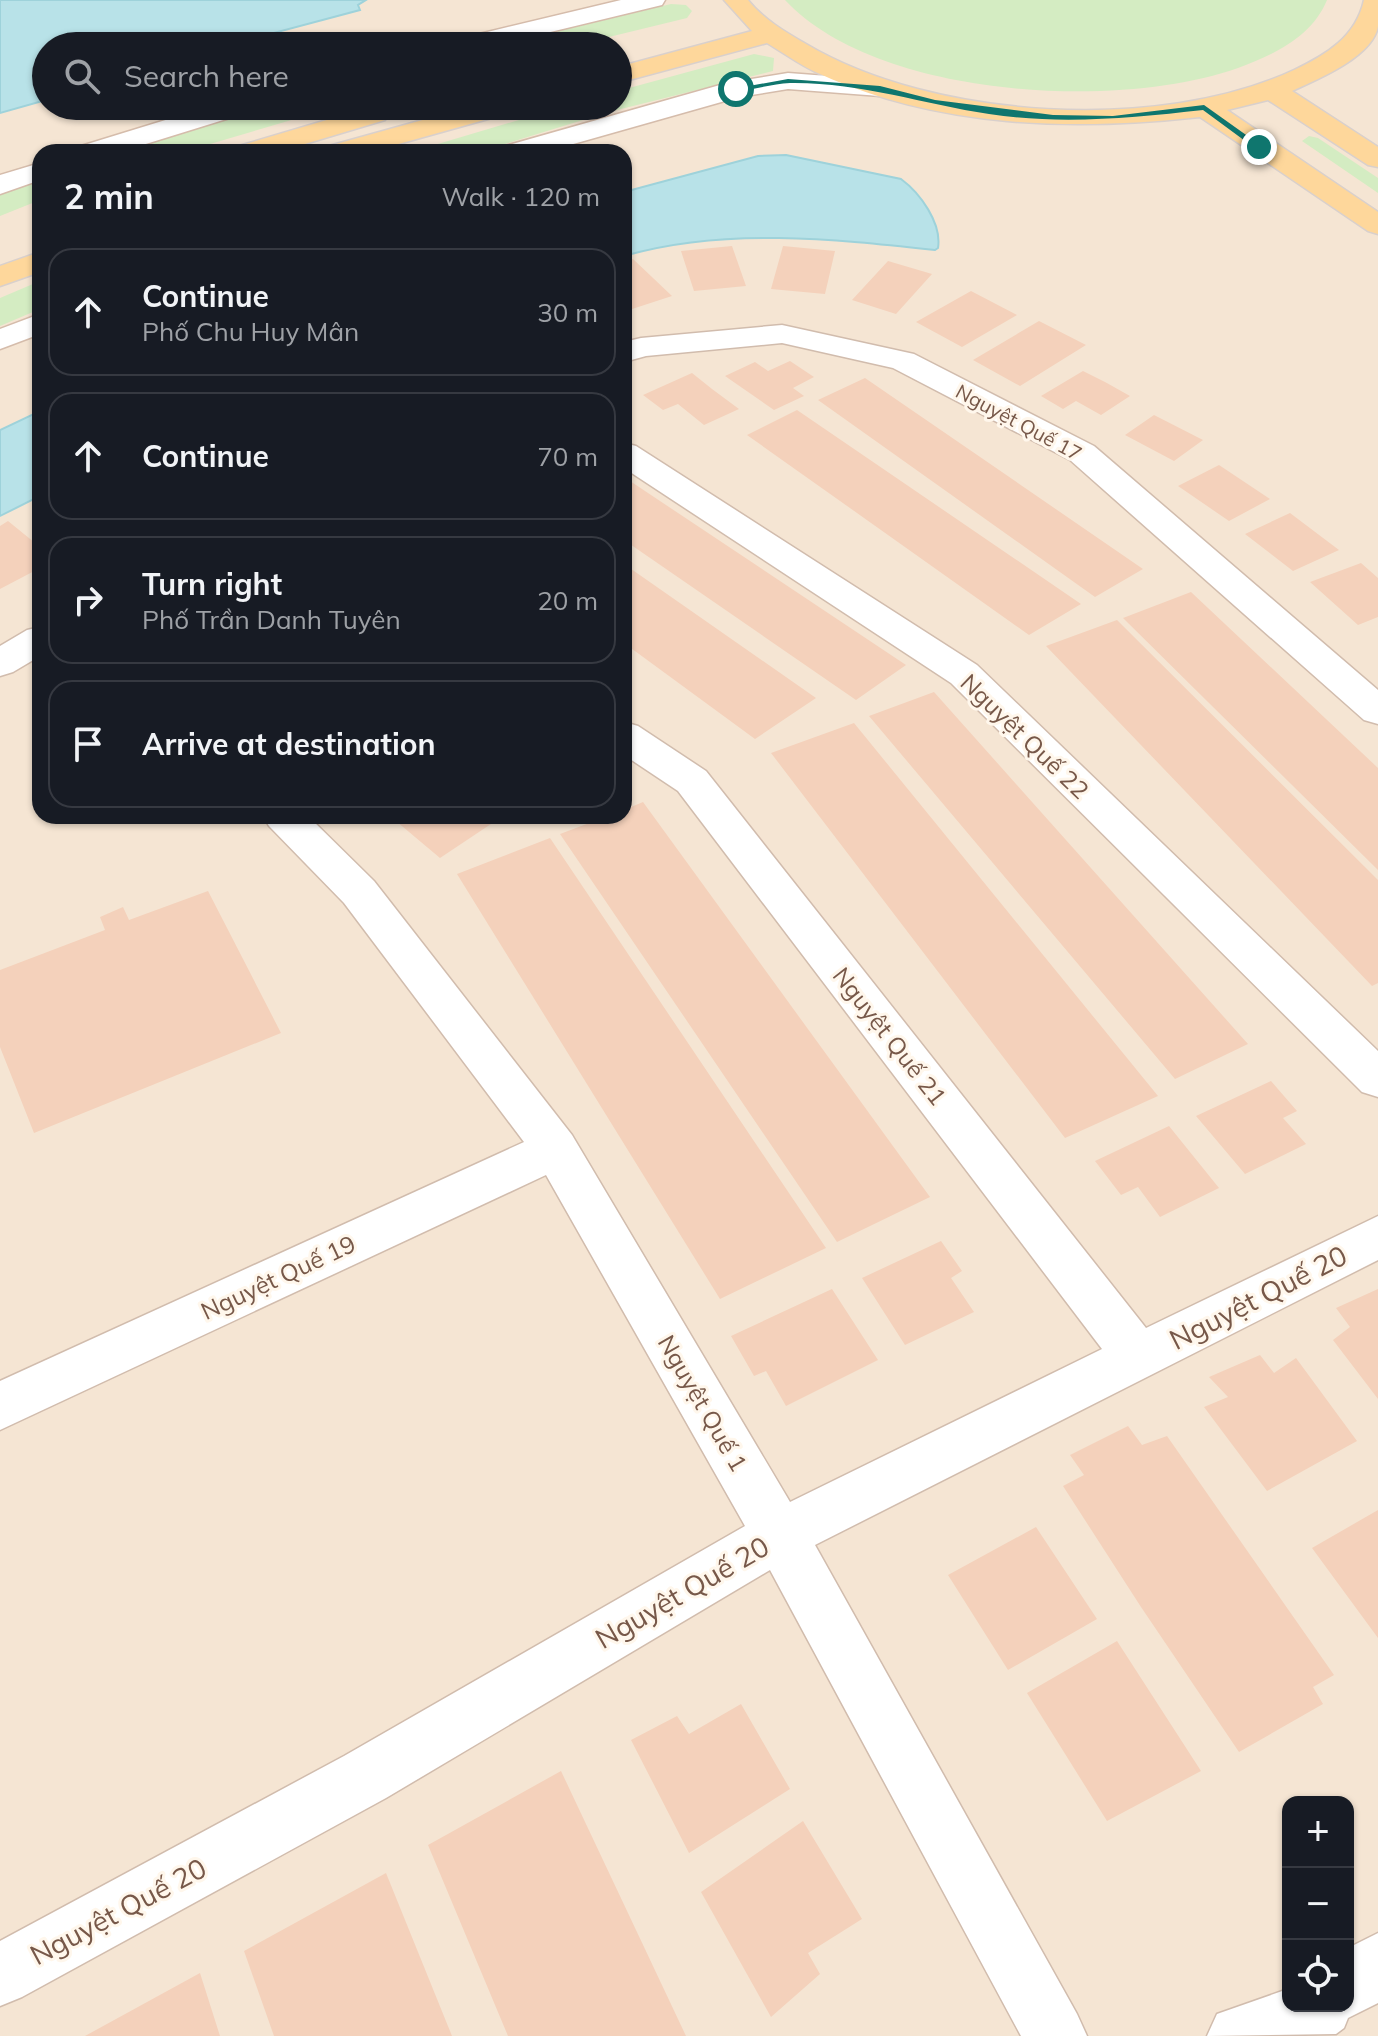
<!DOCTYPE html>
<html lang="en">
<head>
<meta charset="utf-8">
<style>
	:root { --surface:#171b24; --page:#20242c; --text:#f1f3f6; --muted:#9ea1a6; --line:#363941 }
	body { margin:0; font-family:Mulish,sans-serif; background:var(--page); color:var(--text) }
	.controls { position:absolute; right:24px; bottom:24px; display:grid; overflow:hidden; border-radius:16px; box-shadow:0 2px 6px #0004 }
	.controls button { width:72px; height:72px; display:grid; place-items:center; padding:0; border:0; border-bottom:2px solid var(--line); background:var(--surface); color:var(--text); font:40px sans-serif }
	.stop { position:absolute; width:24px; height:24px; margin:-18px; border:6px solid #0f766e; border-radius:50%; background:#fff }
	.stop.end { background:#0f766e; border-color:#fff; box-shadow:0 2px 8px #0008 }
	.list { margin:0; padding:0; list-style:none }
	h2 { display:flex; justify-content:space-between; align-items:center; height:104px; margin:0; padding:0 32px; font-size:34px }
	h2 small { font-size:26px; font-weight:400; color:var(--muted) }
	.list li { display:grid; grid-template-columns:52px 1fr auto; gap:24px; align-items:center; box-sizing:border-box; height:128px; margin:0 16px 16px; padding:0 16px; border:2px solid var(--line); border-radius:24px }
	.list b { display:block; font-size:30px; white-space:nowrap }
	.list p { margin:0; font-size:26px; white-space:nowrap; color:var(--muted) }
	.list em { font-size:26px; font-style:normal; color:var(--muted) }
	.icon { flex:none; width:44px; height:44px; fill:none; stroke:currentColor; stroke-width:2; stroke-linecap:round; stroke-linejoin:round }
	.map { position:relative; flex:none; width:1378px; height:2036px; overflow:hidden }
	.search { position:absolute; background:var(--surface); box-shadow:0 2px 6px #0004; left:32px; top:32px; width:600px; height:88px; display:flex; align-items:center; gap:20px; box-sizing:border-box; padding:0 28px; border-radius:44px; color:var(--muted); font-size:30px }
	.panel { position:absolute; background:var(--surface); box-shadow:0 2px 6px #0004; left:32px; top:144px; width:600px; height:680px; border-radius:24px }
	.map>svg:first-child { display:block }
</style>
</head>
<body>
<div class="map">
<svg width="1378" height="2036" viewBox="0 0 1378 2036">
	<rect width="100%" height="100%" fill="#fdf3e5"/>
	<path fill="#f5e5d3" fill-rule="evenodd" d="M 0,0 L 1378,0 L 1378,2036 L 0,2036 ZM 46,46 L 618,46 L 618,106 L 46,106 ZM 40,152 L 624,152 L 624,816 L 40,816 ZM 1288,1802 L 1348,1802 L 1348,2006 L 1288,2006 Z"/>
	<path fill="#d4ecc2" d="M 785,0 L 1327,0 C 1312,37 1273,55 1238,68 C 1118,111 876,98 785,0 Z
		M 671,4 L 686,5 L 692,11 L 687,18 L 572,46 L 497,46 Z
		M 754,54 L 774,58 L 773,71 L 609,112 L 479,152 L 411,152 L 566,106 L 618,106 L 618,91 Z
		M 271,106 L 339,106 L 183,152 L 114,152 Z
		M 1309,136 L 1318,138 L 1378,178 L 1378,193 L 1302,141 Z
		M 40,178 L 40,200 L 0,216 L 0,192 Z
		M 40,281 L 40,309 L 0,326 L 0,298 Z"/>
	<path fill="#b8e2e8" stroke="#9ed2da" stroke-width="2" d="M 0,0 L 366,0 L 358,5 L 360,10 L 225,46 L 46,46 L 46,100 L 0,113 Z
		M 786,155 L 901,179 C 920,193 942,223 938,248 L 935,250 C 834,239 723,227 624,256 L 624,192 L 758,156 Z
		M 40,411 L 40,496 L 0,516 L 0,430 Z"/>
	<path fill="#f4d1bb" d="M 732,246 L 746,286 L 694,291 L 681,251 Z
		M 783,246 L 835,251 L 825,294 L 771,289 Z
		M 633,259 L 672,296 L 626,311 L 624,262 Z
		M 888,261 L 932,274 L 896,314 L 852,300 Z
		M 971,291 L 1017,315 L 962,347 L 916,322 Z
		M 1039,321 L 1086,345 L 1020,386 L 973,360 Z
		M 790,361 L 814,377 L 793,388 L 804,396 L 774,410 L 725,376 L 755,362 L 768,371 Z
		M 1083,371 L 1105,382 L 1130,396 L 1101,415 L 1076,401 L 1063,409 L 1041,396 Z
		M 692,373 L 712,389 L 739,409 L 704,425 L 678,404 L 663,410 L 643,395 Z
		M 865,378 L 1143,569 L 1095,597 L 818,400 Z
		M 797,410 L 1081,604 L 1029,635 L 747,435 Z
		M 1154,415 L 1203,440 L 1174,461 L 1125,435 Z
		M 1219,465 L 1270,499 L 1229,521 L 1178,486 Z
		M 624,477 L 906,665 L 856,700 L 624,540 Z
		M 1290,513 L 1339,550 L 1293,571 L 1245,534 Z
		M 8,521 L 40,547 L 40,568 L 0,589 L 0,526 Z
		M 1361,563 L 1378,578 L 1378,617 L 1358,625 L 1310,582 Z
		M 624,564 L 816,698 L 755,739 L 624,643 Z
		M 1191,592 L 1378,768 L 1378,870 L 1123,618 Z
		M 1117,620 L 1378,880 L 1378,983 L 1372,986 L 1046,646 Z
		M 934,692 L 1248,1044 L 1175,1079 L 869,716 Z
		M 854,723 L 1158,1096 L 1065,1138 L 771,753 Z
		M 643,802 L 930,1197 L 837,1242 L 560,834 L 608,816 L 624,816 L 624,810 Z
		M 390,816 L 503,816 L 440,858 Z
		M 550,838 L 826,1248 L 720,1299 L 457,874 Z
		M 208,891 L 281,1033 L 34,1133 L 0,1047 L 0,970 L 105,930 L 100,917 L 123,907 L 129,920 Z
		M 1271,1081 L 1297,1111 L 1283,1118 L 1306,1144 L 1245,1174 L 1196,1116 Z
		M 1169,1126 L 1219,1188 L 1160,1217 L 1138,1187 L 1121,1195 L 1095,1161 Z
		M 941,1241 L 962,1271 L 951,1278 L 974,1312 L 905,1345 L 862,1278 Z
		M 832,1289 L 878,1360 L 786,1406 L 766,1371 L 754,1376 L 731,1336 Z
		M 1378,1289 L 1378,1399 L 1333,1340 L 1350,1327 L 1336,1308 Z
		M 1260,1355 L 1274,1373 L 1296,1358 L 1357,1441 L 1267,1491 L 1204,1407 L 1228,1397 L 1209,1377 Z
		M 1128,1426 L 1142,1445 L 1167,1436 L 1334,1675 L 1313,1687 L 1323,1704 L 1239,1752 L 1141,1607 L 1063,1486 L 1084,1475 L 1070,1455 Z
		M 1378,1510 L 1378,1638 L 1312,1548 Z
		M 1036,1527 L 1097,1619 L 1008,1670 L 948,1575 Z
		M 1117,1641 L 1201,1771 L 1107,1821 L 1027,1693 Z
		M 741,1704 L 790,1789 L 689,1853 L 631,1740 L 677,1716 L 689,1734 Z
		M 561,1771 L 686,2036 L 508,2036 L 428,1845 Z
		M 803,1821 L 862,1919 L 808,1953 L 820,1974 L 771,2017 L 701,1892 Z
		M 386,1873 L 452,2036 L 274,2036 L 244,1951 Z
		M 200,1973 L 220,2036 L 85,2036 Z"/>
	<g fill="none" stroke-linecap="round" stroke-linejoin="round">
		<defs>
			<path id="street" d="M 782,325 L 914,354 L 1094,446 L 1378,690 L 1378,724 L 1364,720 L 1070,460 L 893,368 L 782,343 L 646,356 L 624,362 L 624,342 L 641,338 Z
				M 624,443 L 636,446 L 977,665 L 1378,1051 L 1378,1097 L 1362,1092 L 951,683 L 624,468 Z
				M 40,627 L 40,656 L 13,672 L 0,676 L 0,646 L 27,630 Z
				M 624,722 L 638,726 L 706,771 L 1146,1328 L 1378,1216 L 1378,1260 L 815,1545 L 1077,2014 L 1087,2036 L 1021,2036 L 770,1570 L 386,1798 L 22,1997 L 0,2006 L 0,1941 L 344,1756 L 745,1526 L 546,1175 L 0,1430 L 0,1381 L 524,1142 L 344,903 L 269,826 L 263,816 L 308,816 L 374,881 L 572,1135 L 790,1502 L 1102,1349 L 678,791 L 624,755 Z
				M 1378,1933 L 1378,2003 L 1348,2018 L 1344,2028 L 1336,2034 L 1207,2036 L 1217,2014 L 1288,1989 L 1288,2006 L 1348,2006 L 1348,1948 Z"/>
			<path id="secondary" d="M 621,0 L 665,0 L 662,5 L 492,46 L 446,46 L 450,41 Z
				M 788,73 L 880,80 L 889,82 L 893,88 L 889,94 L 880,96 L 788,89 L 739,97 L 545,152 L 501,152 L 505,146 L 727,83 Z
				M 211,106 L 252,106 L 249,112 L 120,152 L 77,152 L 81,146 Z
				M 40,163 L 40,180 L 0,194 L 0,175 Z
				M 40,314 L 40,334 L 0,349 L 0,329 Z"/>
			<path id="primary" d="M 724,0 L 748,0 C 763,19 785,32 806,44 C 934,120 1160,133 1294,70 C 1326,55 1356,37 1364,0 L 1378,0 C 1378,8 1378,18 1378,26 C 1373,57 1316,80 1292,91 L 1378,147 L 1378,167 L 1368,165 L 1268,100 L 1227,110 L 1378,212 L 1378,234 L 1368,231 L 1200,117 C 1073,131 939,128 820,74 C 801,66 784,53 767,43 L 618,83 L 618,67 L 752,31 Z
				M 374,106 L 385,108 L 389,114 L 385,120 L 278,152 L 235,152 L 239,146 Z
				M 473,106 L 516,106 L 513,112 L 370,152 L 325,152 L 329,146 Z
				M 40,252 L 40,272 L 0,286 L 0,266 Z"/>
		</defs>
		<use href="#street" stroke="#d1bcad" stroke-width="3"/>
		<use href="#secondary" stroke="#d5bcab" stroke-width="3"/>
		<use href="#primary" stroke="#d9d0cc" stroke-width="3"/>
		<use href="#street" fill="#fff" fill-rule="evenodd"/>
		<use href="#secondary" fill="#fff" fill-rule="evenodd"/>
		<use href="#primary" fill="#fed79b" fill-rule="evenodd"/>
	</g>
	<path fill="#0f766e" d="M 788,79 L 880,86 L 935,100 L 1053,115 L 1113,116 L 1204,105 L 1263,147 L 1256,149 L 1203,110 C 1131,118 1061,125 989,114 C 923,104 859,82 790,83 C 773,84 754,89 736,92 L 732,89 Z"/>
	<g text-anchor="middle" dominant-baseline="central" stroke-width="6" stroke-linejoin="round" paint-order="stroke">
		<g font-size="20" fill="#775849" stroke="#fff7ec">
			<text transform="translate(1019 422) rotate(28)">Nguyệt Quế 17</text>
		</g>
		<g font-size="24" fill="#775849" stroke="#fff7ec">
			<text transform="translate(1025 736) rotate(44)">Nguyệt Quế 22</text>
			<text transform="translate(890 1036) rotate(52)">Nguyệt Quế 21</text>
			<text transform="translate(278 1277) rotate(-25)">Nguyệt Quế 19</text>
			<text transform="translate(703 1403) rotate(60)">Nguyệt Quế 1</text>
		</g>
		<g font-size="28" fill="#775849" stroke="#fff7ec">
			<text transform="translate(1258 1297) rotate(-27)">Nguyệt Quế 20</text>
			<text transform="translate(682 1592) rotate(-30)">Nguyệt Quế 20</text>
			<text transform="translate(118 1911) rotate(-28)">Nguyệt Quế 20</text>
		</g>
	</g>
</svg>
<div class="controls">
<button>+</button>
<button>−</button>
<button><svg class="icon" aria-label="locate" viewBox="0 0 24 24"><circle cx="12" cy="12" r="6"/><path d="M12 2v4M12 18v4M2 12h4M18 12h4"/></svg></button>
</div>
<div class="stop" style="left:736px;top:89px"></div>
<div class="stop end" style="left:1259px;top:147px"></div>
<div class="search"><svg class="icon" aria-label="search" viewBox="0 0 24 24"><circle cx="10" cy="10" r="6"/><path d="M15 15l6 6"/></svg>Search here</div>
<section class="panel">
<h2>2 min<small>Walk · 120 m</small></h2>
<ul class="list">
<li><svg class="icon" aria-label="ahead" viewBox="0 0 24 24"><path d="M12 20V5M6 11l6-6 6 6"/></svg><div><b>Continue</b><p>Phố Chu Huy Mân</p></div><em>30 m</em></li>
<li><svg class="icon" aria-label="ahead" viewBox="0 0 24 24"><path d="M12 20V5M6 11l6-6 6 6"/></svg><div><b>Continue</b></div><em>70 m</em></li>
<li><svg class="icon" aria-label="right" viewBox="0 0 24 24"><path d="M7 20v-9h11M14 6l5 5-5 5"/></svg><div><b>Turn right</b><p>Phố Trần Danh Tuyên</p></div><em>20 m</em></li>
<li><svg class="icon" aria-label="arrive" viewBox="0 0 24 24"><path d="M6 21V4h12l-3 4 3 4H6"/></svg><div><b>Arrive at destination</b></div></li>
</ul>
</section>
</div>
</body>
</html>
